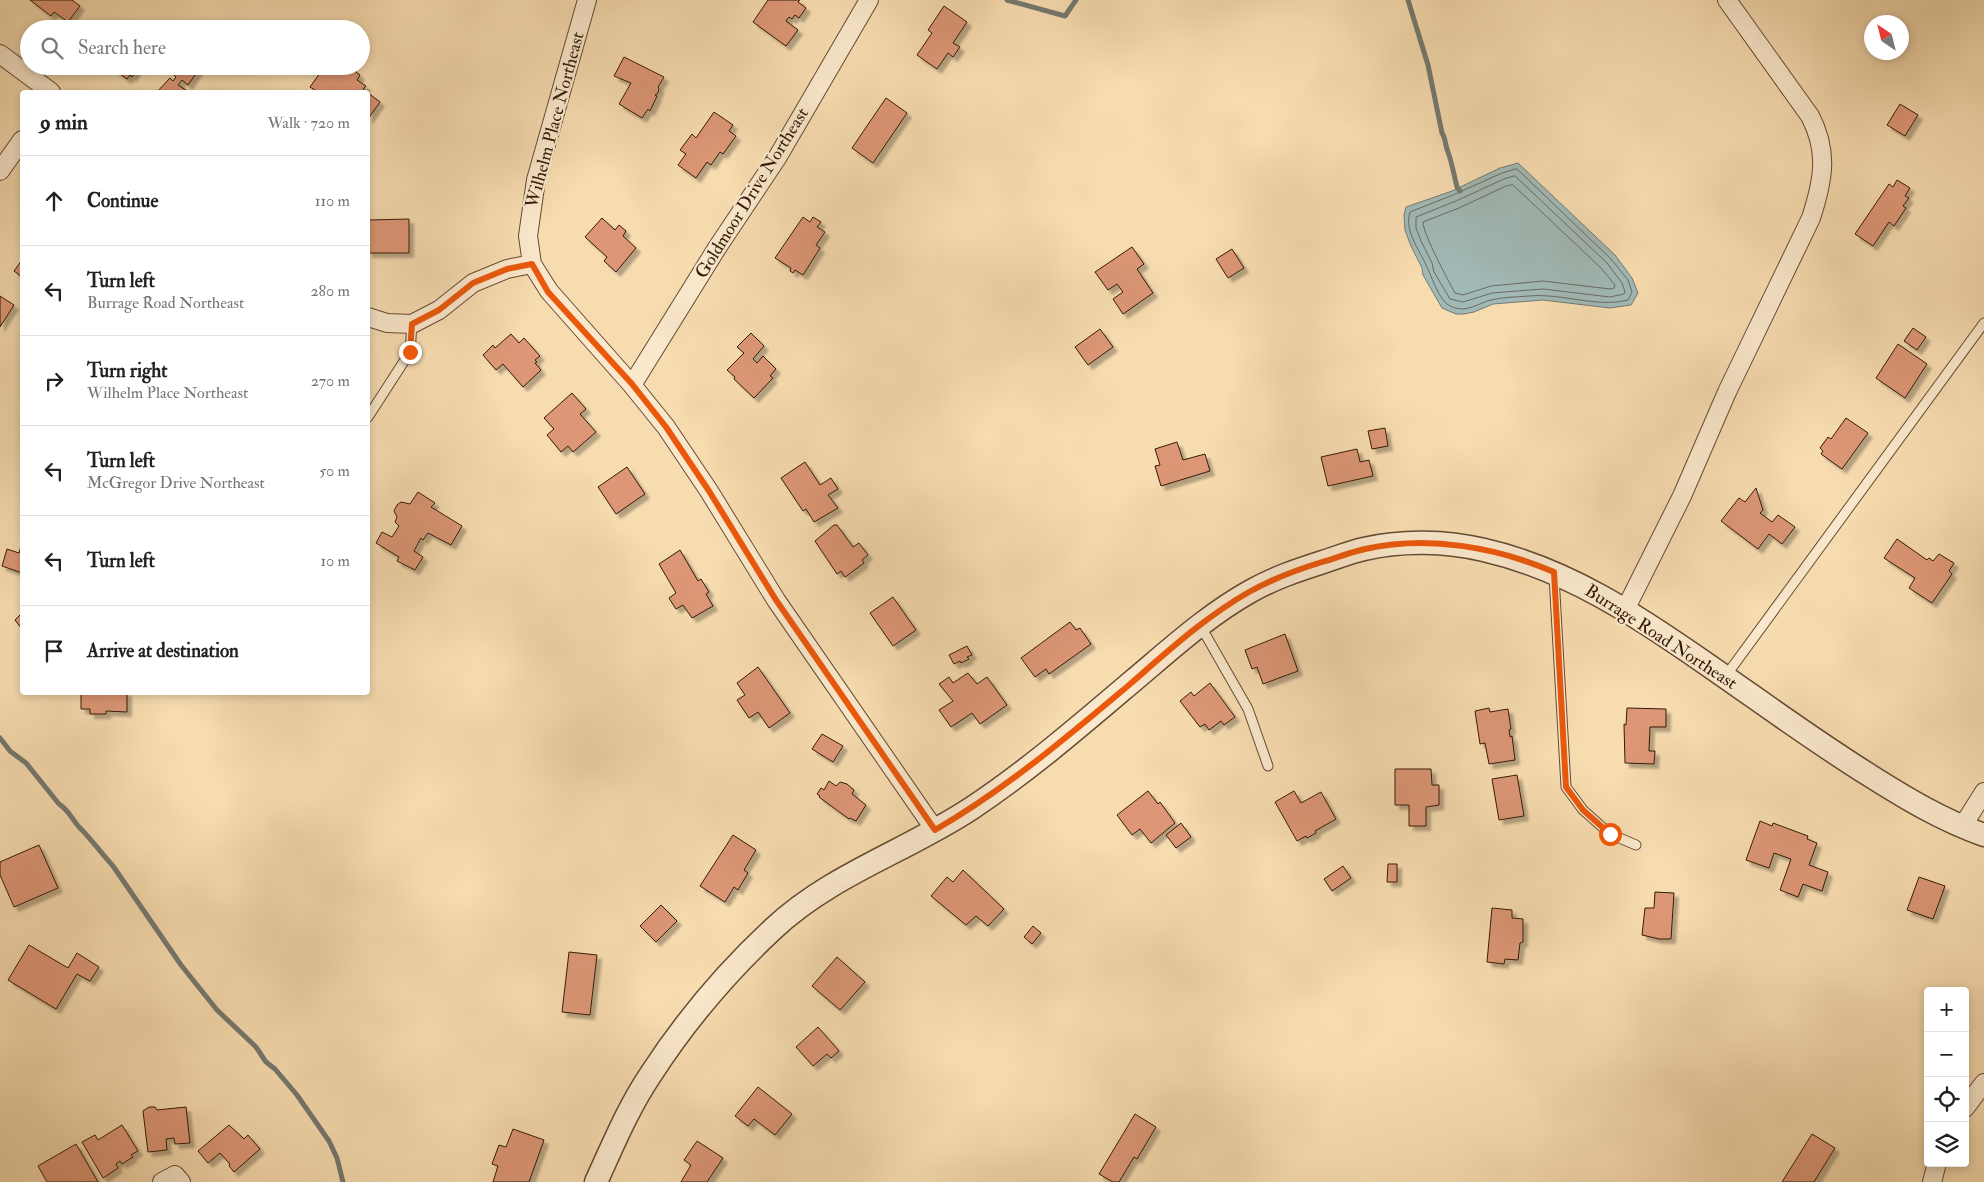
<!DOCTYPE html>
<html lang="en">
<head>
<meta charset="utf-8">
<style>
	:root { --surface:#fff; --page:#f2f2f2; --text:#222; --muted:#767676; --line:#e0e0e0 }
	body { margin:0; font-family:"IM FELL Double Pica",serif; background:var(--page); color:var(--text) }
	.controls { position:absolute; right:15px; bottom:15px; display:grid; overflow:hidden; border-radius:5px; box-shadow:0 2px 8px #0003 }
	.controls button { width:45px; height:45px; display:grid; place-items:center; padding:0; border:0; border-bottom:1px solid var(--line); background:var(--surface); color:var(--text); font:25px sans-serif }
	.compass { position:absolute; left:1864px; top:15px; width:45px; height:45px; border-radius:50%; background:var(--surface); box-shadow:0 2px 8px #0003; rotate:325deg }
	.stop { position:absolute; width:15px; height:15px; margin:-11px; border:4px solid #ea580c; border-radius:50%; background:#fff }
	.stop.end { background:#ea580c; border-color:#fff; box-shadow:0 1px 5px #0008 }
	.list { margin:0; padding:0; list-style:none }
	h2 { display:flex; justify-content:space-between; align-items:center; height:65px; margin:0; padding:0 20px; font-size:21px }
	h2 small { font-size:16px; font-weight:400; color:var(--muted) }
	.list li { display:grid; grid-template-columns:32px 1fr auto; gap:15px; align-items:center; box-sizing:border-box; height:90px; padding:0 20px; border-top:1px solid var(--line) }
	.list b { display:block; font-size:19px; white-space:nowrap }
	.list p { margin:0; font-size:16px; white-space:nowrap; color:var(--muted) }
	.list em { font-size:16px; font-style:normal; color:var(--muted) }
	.icon { flex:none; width:28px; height:28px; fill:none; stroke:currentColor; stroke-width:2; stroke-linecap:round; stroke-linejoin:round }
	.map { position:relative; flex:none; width:1984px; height:1182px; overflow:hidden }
	.search { position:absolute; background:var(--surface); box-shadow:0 2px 8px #0003; left:20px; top:20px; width:350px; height:55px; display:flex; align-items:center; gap:12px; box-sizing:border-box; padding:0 18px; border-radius:28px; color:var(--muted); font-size:19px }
	.panel { position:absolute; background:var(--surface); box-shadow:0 2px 8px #0003; left:20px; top:90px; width:350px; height:605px; border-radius:5px }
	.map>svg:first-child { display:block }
</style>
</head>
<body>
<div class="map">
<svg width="1984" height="1182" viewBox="0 0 1984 1182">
	<defs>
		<filter id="shadow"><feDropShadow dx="4.5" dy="4.5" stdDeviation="1" flood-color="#0004"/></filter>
	</defs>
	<rect width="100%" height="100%" fill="#f7dcb0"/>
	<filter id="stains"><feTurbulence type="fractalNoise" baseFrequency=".004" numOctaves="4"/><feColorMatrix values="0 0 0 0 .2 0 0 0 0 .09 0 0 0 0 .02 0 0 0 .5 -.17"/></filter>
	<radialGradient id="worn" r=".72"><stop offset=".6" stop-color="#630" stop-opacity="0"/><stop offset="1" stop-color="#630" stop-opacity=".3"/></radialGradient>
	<path fill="#a1b9b6" stroke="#757971" d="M 1518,163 L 1615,255 L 1632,278 L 1638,293 L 1631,305 L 1610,308 L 1543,300 L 1493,304 L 1474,312 L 1464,314 L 1456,314 L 1442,308 L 1423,275 L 1422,268 L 1411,246 L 1405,230 L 1404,215 L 1406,207 L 1452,191 L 1500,168 Z"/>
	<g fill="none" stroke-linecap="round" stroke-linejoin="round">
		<path stroke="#6a6a60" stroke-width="1" d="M 1517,169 L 1611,259 L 1628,280 L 1632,292 L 1628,300 C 1596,308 1562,293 1529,296 C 1517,297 1503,297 1491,300 C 1479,303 1468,312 1455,308 C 1452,307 1447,305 1445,302 C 1436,292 1432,277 1426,265 C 1419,249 1404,231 1410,212 L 1453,195 L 1502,173 Z
			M 1515,176 L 1607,263 L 1622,283 L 1625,292 L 1624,294 L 1610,297 L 1543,289 L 1492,293 L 1463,302 L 1450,299 L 1434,272 L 1432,263 L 1421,241 L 1416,228 L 1416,217 L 1456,201 L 1504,179 Z
			M 1513,185 L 1601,268 L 1615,285 L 1614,288 L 1610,289 L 1543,281 L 1491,286 L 1463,295 L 1455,293 C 1448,280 1423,234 1423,222 L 1459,208 L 1506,186 Z"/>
		<path stroke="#757971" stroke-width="5" d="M 1007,0 L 1065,16 L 1076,0
			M 1408,0 L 1428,65 L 1442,133 C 1446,139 1445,145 1448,152 C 1452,163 1454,175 1457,187 L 1460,191
			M 0,738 L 10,751 L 26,763 L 59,804 C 69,810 72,820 80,828 C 92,840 101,853 113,866 L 181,965 L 217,1010 L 256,1047 L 266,1062 L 275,1069 L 297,1095 L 329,1141 L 337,1158 L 343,1182"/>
	</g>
	<path fill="#dd9776" stroke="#331a09" filter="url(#shadow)" d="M 30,0 L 72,0 L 80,6 L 68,22 L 54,12 L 51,16 Z
		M 768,0 L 800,0 L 798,2 L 806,8 L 799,18 L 795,15 L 792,19 L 789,17 L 786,21 L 798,30 L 786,46 L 753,22 Z
		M 944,6 L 967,22 L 953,43 L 960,47 L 953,57 L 948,53 L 937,69 L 917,55 L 932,33 L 928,30 Z
		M 624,57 L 664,77 L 658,87 L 659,88 L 658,93 L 655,95 L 657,96 L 650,111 L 648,109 L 642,118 L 619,104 L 631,83 L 614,76 Z
		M 109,66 L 139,66 L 132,77 L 130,75 L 127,79 Z
		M 175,66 L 196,66 L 199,69 L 188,85 L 182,80 L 178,85 L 189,92 L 157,92 L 170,78 L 173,81 L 176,77 L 171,72 Z
		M 325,66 L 335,66 L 338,69 L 340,66 L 348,66 L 360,75 L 357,80 L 366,86 L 363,89 L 367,92 L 318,92 L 310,87 Z
		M 368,93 L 380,102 L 368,119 Z
		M 886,98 L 907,113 L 873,163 L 852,148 Z
		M 1900,104 L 1918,115 L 1905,136 L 1887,125 Z
		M 714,112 L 733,125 L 729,131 L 736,136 L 723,154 L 720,152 L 711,165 L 707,162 L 696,178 L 678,165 L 686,154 L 680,150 L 692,134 L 696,138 Z
		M 1897,180 L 1910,188 L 1905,196 L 1909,198 L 1903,206 L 1906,208 L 1894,226 L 1889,222 L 1873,246 L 1855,234 L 1889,184 L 1893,187 Z
		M 803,217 L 810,222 L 813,217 L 821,222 L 817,227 L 825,232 L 816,245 L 820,248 L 803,275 L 795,270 L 793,273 L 790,271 L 791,268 L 775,258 Z
		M 602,218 L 615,230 L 619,225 L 626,231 L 623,236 L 636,248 L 616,272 L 604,261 L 607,257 L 585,237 Z
		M 409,219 L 409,253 L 368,253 L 368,220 Z
		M 1132,247 L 1144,264 L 1137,269 L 1153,293 L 1123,314 L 1113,299 L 1123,292 L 1117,284 L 1108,290 L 1095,272 Z
		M 1232,249 L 1244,268 L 1228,278 L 1216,259 Z
		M 22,260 L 22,277 L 14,271 Z
		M 0,296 L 14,305 L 0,327 Z
		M 1913,328 L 1926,337 L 1917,350 L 1904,341 Z
		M 1100,329 L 1113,347 L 1088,365 L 1075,347 Z
		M 751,333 L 764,346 L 753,359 L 757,363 L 763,356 L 776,369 L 770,376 L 773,378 L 754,398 L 734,379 L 735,377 L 727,370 L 744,353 L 737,347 Z
		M 511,334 L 519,343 L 524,338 L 540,356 L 535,360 L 537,362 L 535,363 L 541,370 L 523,387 L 503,364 L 496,370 L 483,355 L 493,345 L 495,348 Z
		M 1898,344 L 1927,364 L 1905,398 L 1876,378 Z
		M 572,393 L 586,409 L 580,414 L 596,432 L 573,452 L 568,446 L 561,452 L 547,435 L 554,429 L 544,418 Z
		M 1846,418 L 1868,433 L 1842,469 L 1821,454 L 1823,451 L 1820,448 L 1828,437 L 1831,439 Z
		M 1385,428 L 1388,446 L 1372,449 L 1368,431 Z
		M 1177,442 L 1183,460 L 1205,454 L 1210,471 L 1161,486 L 1155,466 L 1160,465 L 1155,449 Z
		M 1357,449 L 1360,462 L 1369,460 L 1373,476 L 1328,486 L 1321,457 Z
		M 805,462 L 820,485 L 831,478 L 838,489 L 828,495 L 838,508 L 814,522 L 806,509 L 803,511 L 781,478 Z
		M 627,467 L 645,494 L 616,514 L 598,487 Z
		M 1756,488 L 1763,510 L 1760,513 L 1772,522 L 1778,515 L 1795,527 L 1782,544 L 1769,534 L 1758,549 L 1721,521 L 1739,498 L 1745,502 Z
		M 418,492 L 435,503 L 431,507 L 462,526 L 451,545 L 428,533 L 423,540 L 421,538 L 414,551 L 423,557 L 415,570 L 397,561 L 399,557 L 376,543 L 382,532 L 392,537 L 399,526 L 395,522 L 397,517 L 394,511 L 397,505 L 401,502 L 410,504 Z
		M 834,525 L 837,525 L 853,547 L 859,543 L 868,555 L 862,560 L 864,563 L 845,577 L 841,571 L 837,574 L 815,541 Z
		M 1897,539 L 1927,560 L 1929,558 L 1933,561 L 1939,554 L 1954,563 L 1949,571 L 1952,574 L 1932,603 L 1909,588 L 1915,578 L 1884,558 Z
		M 22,543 L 22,573 L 2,566 L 7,549 L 19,553 Z
		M 680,550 L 698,581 L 701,579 L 709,592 L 706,594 L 713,606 L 692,618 L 683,605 L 676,609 L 672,603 L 669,598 L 676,593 L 659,564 Z
		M 893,597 L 916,630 L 893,646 L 870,613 Z
		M 22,613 L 22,629 L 15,620 Z
		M 1070,622 L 1076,630 L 1080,628 L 1091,644 L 1049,674 L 1046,669 L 1035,677 L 1021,658 Z
		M 1285,634 L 1298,671 L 1263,684 L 1257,667 L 1252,669 L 1245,650 Z
		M 967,646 L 972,655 L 967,657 L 969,659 L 961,663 L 960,661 L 954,664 L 949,655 Z
		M 758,667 L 790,713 L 769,728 L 758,712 L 749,718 L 737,700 L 745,695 L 737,683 Z
		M 968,673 L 977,684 L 987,677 L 1007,705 L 980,724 L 972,713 L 951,727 L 939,710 L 953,701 L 939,684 L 949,677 L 953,683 Z
		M 1210,683 L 1235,717 L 1224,725 L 1221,721 L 1209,730 L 1205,724 L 1200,727 L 1180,701 L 1191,692 L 1194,696 Z
		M 81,692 L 127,692 L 127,712 L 106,711 L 106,714 L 90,714 L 90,709 L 81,709 Z
		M 1489,708 L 1490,712 L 1508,709 L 1511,729 L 1509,730 L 1510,737 L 1512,736 L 1515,760 L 1489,764 L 1485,743 L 1480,744 L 1475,711 Z
		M 1627,708 L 1666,709 L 1666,727 L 1650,727 L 1649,751 L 1655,751 L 1654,764 L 1625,763 L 1624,724 L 1626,725 Z
		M 822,734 L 843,746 L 833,762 L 812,749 Z
		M 1395,769 L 1431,769 L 1432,785 L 1439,785 L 1439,805 L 1426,807 L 1426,826 L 1409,826 L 1409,805 L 1395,805 Z
		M 1517,775 L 1524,816 L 1499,820 L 1492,779 Z
		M 829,781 L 836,786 L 840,782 L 847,784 L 854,790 L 852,794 L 866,805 L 856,821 L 850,818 L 849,819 L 819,797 L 820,796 L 817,794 L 821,788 L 824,790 Z
		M 1148,791 L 1158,804 L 1160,802 L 1175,823 L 1151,843 L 1140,829 L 1132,835 L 1117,815 Z
		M 1294,791 L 1301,803 L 1321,792 L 1336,819 L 1315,831 L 1316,833 L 1307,838 L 1306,836 L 1297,841 L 1275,802 Z
		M 1760,821 L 1772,826 L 1773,823 L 1808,836 L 1807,839 L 1817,843 L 1809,865 L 1828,872 L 1822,891 L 1803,884 L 1798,897 L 1780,890 L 1791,859 L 1774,853 L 1769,868 L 1746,860 Z
		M 1181,823 L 1191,837 L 1176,848 L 1166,835 Z
		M 733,835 L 756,850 L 744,870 L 748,873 L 738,890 L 734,887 L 725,902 L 700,886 Z
		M 39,845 L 58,888 L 14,907 L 0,875 L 0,862 Z
		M 1388,864 L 1397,864 L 1397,882 L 1387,882 Z
		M 1343,866 L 1351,878 L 1332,891 L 1324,879 Z
		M 963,870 L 1004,909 L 988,926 L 976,916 L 966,925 L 931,896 L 947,877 L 953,882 Z
		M 1919,877 L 1945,886 L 1933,919 L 1907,910 Z
		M 1655,892 L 1674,893 L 1671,939 L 1659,939 L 1642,935 L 1645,908 L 1654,908 Z
		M 661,905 L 677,921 L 656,942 L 640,926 Z
		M 1492,908 L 1512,910 L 1512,918 L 1523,919 L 1523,942 L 1520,943 L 1518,960 L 1505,959 L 1504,964 L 1487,962 Z
		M 1033,926 L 1041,933 L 1032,944 L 1024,937 Z
		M 29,945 L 68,968 L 77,953 L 99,967 L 90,981 L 77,974 L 56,1009 L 8,980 Z
		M 569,952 L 597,955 L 590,1015 L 562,1012 Z
		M 837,957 L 865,982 L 840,1010 L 812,986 Z
		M 818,1027 L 839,1051 L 831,1058 L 827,1054 L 813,1066 L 796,1047 Z
		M 758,1087 L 792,1114 L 775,1135 L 754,1119 L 748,1126 L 735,1116 Z
		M 149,1107 L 155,1107 L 157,1110 L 186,1107 L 190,1143 L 175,1144 L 174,1138 L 166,1139 L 167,1150 L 148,1152 L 143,1111 Z
		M 1135,1114 L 1156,1127 L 1137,1159 L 1134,1157 L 1119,1182 L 1113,1182 L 1099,1174 Z
		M 122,1125 L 138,1151 L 131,1155 L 133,1157 L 122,1164 L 120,1161 L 116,1164 L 118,1168 L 103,1178 L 82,1142 L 95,1135 L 98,1140 Z
		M 229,1125 L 244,1139 L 248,1135 L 260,1149 L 234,1172 L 229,1166 L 230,1164 L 220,1153 L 208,1163 L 198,1151 Z
		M 513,1129 L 544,1140 L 529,1182 L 493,1182 L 498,1166 L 492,1164 L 499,1145 L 506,1147 Z
		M 1812,1134 L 1835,1148 L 1814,1182 L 1782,1182 Z
		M 697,1141 L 723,1158 L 707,1182 L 681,1182 L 691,1165 L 684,1160 Z
		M 76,1144 L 98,1182 L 47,1182 L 38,1166 Z"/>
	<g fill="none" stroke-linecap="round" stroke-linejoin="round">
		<defs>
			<path id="service" d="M 368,417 L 410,352 L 412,324
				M 1554,576 L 1566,787 L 1583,810 L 1610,834 L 1636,845
				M 1200,625 L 1248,709 L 1268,766
				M 1725,677 L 1984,323"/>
			<path id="minor" d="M 587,0 L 536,180 L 528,236 L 532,264 L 549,291 L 632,385 L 666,427 L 709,491 L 776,600 L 935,830
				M 0,54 L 51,92
				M 0,171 L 22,140
				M 368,317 L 387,323 L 412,324 L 439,310 L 473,283 L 507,269 L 532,264
				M 632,385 L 717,248 L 777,158 L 869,0
				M 1625,610 L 1682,496 L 1727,392 L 1811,218 C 1823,181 1829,152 1810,116 L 1727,0
				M 1962,827 L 1984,792
				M 1965,1108 L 1984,1083
				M 162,1182 L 175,1175 L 181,1182
				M 1932,1182 L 1937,1163"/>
			<path id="tertiary" d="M 596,1182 C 613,1145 628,1108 651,1074 C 684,1023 728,971 773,929 C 830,875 907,851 972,808 C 1029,770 1081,725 1134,680 C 1172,648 1208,615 1251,591 C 1274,578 1298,570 1323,562 C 1336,558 1350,552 1364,549 C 1402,540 1446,541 1484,550 C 1567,569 1636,615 1705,663 C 1760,701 1813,740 1869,775 C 1907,799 1942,820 1984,835"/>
		</defs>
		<use href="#service" stroke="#644a33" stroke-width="11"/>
		<use href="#minor" stroke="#644a33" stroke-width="20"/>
		<use href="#tertiary" stroke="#644a33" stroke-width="25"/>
		<use href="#service" stroke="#fae8cc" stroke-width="9"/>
		<use href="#minor" stroke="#fae8cc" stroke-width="18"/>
		<use href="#tertiary" stroke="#fae8cc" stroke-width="22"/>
	</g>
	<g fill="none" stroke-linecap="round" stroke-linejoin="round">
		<path stroke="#ea580c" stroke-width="6" d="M 410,352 L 412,324 L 439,310 L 473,283 L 507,269 L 532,264 L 548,292 L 632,384 L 666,427 L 709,491 L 776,600 L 935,830 C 1006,789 1067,737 1129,685 C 1167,652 1205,617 1249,592 C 1272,579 1296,570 1322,562 C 1336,558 1351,552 1365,549 C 1428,535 1496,547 1554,572 L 1566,787 L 1583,810 L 1610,834"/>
	</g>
	<g text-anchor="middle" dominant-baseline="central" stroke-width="4.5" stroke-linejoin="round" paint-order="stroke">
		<g font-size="18" fill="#331a09" stroke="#fae8cc">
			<text transform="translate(555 120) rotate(-75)">Wilhelm Place Northeast</text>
			<text transform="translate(752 193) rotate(-58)">Goldmoor Drive Northeast</text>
			<text transform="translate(1661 637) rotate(33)">Burrage Road Northeast</text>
		</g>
	</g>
	<rect width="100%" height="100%" filter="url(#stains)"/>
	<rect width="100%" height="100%" fill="url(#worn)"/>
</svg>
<div class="controls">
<button>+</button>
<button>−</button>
<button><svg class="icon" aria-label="locate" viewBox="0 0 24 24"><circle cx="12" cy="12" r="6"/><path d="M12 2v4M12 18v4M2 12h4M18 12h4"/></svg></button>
<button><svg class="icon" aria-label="layers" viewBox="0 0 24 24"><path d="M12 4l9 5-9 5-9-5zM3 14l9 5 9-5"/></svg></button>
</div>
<svg class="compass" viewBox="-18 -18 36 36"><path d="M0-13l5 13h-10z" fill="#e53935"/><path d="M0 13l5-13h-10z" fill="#767676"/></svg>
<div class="stop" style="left:1610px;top:834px"></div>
<div class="stop end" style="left:410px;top:352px"></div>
<div class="search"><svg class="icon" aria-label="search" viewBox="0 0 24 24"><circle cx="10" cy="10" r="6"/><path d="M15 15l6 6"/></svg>Search here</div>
<section class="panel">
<h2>9 min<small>Walk · 720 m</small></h2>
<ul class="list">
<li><svg class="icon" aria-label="ahead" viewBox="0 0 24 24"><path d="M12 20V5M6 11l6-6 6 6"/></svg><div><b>Continue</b></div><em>110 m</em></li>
<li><svg class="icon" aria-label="left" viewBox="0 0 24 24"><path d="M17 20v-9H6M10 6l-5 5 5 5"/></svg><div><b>Turn left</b><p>Burrage Road Northeast</p></div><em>280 m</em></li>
<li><svg class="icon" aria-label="right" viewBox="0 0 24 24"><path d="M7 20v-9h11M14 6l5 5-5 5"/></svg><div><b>Turn right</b><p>Wilhelm Place Northeast</p></div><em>270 m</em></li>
<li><svg class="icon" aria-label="left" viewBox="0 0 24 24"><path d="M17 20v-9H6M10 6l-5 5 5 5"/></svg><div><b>Turn left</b><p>McGregor Drive Northeast</p></div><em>50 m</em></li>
<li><svg class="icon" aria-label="left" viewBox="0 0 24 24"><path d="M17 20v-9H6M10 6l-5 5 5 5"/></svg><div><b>Turn left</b></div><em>10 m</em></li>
<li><svg class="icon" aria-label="arrive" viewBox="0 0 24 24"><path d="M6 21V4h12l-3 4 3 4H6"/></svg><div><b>Arrive at destination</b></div></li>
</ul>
</section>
</div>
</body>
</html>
